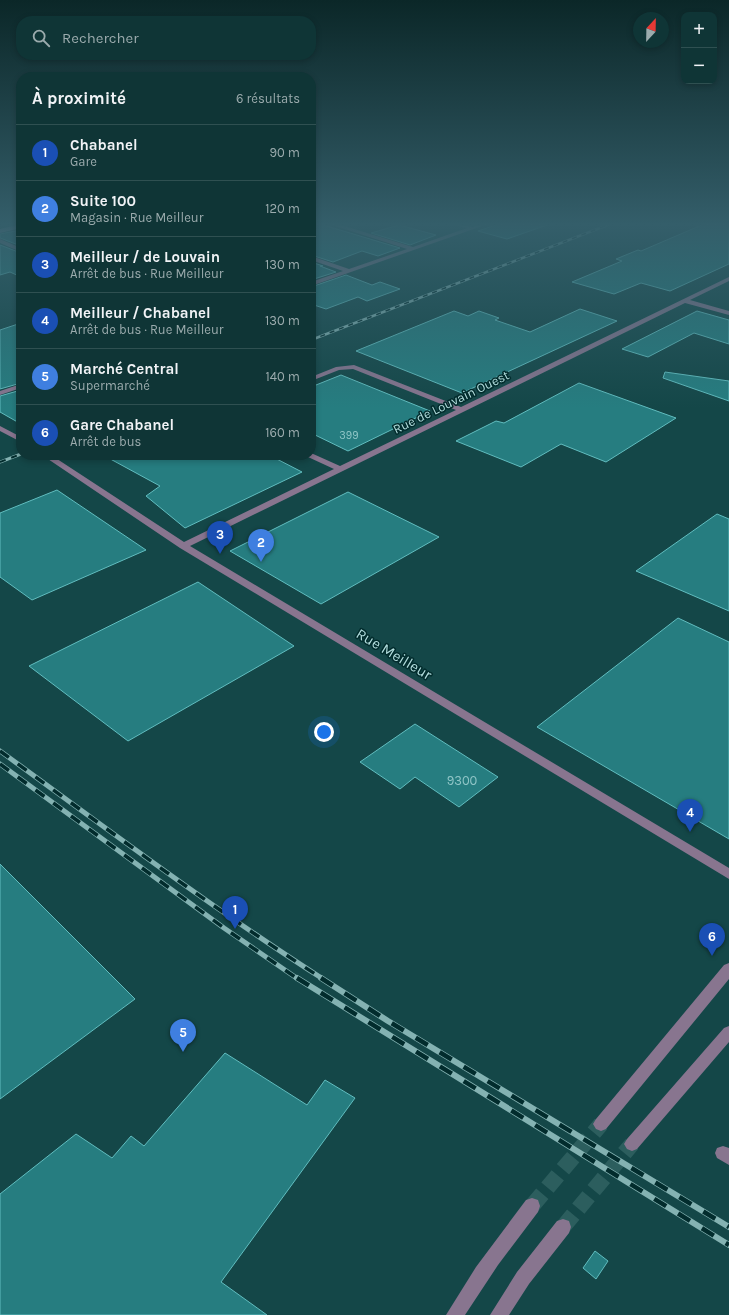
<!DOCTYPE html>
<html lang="fr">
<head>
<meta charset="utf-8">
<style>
	:root { --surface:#0f3536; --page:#183d3e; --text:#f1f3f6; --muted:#9babad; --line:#2f5051; --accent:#f59b9e }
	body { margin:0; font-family:Karla,sans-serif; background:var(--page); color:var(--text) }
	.controls { position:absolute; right:12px; top:12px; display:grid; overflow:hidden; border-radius:8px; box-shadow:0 2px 6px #0003 }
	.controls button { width:36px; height:36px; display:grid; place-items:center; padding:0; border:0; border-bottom:1px solid var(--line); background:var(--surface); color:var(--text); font:20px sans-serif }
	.compass { position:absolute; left:633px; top:12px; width:36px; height:36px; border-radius:50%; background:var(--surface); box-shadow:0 2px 6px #0003; rotate:22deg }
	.you { position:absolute; left:324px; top:732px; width:14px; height:14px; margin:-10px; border:3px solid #fff; border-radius:50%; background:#1a73e8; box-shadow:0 0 0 6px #1a73e833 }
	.badge { display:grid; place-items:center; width:26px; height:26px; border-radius:50%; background:var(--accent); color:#fff; font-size:13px; font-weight:700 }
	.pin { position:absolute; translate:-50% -33px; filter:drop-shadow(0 1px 2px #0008) }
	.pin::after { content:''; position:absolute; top:21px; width:14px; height:12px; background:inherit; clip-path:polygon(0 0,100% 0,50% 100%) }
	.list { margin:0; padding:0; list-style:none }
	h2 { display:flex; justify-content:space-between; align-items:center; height:52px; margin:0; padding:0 16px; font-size:17px }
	h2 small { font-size:13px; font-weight:400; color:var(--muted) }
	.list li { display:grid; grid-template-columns:26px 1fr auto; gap:12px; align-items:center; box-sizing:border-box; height:56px; padding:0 16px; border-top:1px solid var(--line) }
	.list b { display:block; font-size:15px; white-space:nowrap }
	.list p { margin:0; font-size:13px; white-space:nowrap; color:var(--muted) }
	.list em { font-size:13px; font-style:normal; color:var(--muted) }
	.icon { flex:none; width:22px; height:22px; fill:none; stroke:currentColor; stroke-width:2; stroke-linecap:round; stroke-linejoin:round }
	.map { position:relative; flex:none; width:729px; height:1315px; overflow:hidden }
	.search { position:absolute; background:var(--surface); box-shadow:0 2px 6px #0003; left:16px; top:16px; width:300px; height:44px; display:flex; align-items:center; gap:10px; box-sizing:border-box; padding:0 14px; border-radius:16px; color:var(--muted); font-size:15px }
	.panel { position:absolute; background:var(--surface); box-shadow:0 2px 6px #0003; left:16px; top:72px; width:300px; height:388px; border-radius:16px }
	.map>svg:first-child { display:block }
</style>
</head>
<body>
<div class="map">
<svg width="729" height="1315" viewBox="0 0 729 1315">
	<rect width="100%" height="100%" fill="#144748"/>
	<path fill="#267d80" stroke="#61bdbf" d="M 311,224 L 320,224 L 400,248 L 378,256 L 362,251 L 333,262 L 311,255 Z
		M 499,224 L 546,224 L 547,225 L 507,239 L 478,231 Z
		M 704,224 L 729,224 L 729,264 L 670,291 L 641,283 L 614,294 L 572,282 L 622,261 L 616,259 L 638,250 L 641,251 Z
		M 399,225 L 436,235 L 410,245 L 371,233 Z
		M 21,230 L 21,246 L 0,238 L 0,234 Z
		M 0,245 L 21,253 L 21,277 L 10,272 L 0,275 Z
		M 311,262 L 323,266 L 320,266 L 336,272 L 311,280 Z
		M 346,275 L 372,285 L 380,282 L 400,289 L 367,301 L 358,297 L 326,309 L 311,304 L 311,287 Z
		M 580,309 L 617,321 L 462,393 L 356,351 L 454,311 L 468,316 L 479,311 L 499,318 L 495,320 L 530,332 Z
		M 697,311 L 729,320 L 729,344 L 694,333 L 648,357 L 622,349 Z
		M 21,323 L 21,383 L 0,389 L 0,330 Z
		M 665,372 L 729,381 L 729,401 L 663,378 Z
		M 341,375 L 430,411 L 348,451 L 311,433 L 311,387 Z
		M 579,383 L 676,418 L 606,462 L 561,444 L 521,467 L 456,441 L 496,421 L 504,423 Z
		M 21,390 L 21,424 L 0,412 L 0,396 Z
		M 103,455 L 269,455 L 302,472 L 185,528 L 146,496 L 160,486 Z
		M 57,490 L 146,550 L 32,600 L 0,577 L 0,513 Z
		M 348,492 L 439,537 L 321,604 L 230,551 Z
		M 717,514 L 729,519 L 729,611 L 636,571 Z
		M 198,582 L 294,646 L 128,741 L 29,666 Z
		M 678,618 L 729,642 L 729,839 L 537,727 Z
		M 415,724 L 498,777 L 459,807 L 415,777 L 400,789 L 360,762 Z
		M 0,864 L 135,999 L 0,1099 Z
		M 225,1053 L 307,1105 L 325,1080 L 355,1098 L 221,1282 L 267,1315 L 0,1315 L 0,1194 L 76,1134 L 112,1158 L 131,1136 L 144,1146 Z
		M 595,1251 L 608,1261 L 596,1279 L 583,1268 Z"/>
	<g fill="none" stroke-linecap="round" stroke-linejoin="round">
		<path stroke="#2c5e5e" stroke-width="16" stroke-dasharray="16 8" stroke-linecap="butt" d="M 532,1206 L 601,1124
			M 563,1227 L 632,1144"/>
		<path fill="#88758f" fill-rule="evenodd" d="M 332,224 L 338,224 L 413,247 L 467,228 L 454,225 L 454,224 L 473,227 L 481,224 L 488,224 L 311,286 L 311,282 L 343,271 L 311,260 L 311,256 L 349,269 L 407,249 L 332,225 Z
			M 0,239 L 21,248 L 21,252 L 0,243 Z
			M 729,277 L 729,281 L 690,300 L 729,311 L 729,315 L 685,303 L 190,546 L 729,868 L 729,879 L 180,548 L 42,455 L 51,455 L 184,542 L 334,469 L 308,457 L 307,455 L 311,455 L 311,453 L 340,466 L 456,410 L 353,369 L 339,370 L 311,381 L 311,377 L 336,367 L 354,365 L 461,407 Z
			M 21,384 L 21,388 L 0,395 L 0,391 Z
			M 0,426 L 21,437 L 21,442 L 0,431 Z
			M 729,963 L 729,979 L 606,1129 L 601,1131 L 596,1129 L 593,1124 L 596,1119 L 724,965 Z
			M 729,1026 L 729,1042 L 637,1149 L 632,1151 L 627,1149 L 624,1144 L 627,1139 L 724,1028 Z
			M 723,1146 L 729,1148 L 729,1165 L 717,1158 L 715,1153 L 717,1148 Z
			M 532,1198 L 538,1200 L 540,1206 L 538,1212 L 498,1265 L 465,1315 L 446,1315 L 476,1267 L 526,1200 Z
			M 563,1219 L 569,1221 L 571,1227 L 569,1233 L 529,1284 L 509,1315 L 490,1315 L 517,1272 L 557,1221 Z"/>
		<path fill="#d1a9de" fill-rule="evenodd" d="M 21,224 L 21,228 L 0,233 L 0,229 Z"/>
		<defs>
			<path id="rail-far3" d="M 311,340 L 610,224"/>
			<path id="rail-far2" d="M 0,462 L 21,454"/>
			<path id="rail-far1" d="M 0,751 C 106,828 212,908 323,979
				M 0,764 L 224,928 L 298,979"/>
			<path id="rail" d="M 297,978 L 729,1245
				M 321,978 L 388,1021 L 729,1227"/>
		</defs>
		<use href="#rail-far3" stroke="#84b2b2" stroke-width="2.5"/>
		<use href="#rail-far2" stroke="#84b2b2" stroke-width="3"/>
		<use href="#rail-far1" stroke="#84b2b2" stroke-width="5"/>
		<use href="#rail" stroke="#84b2b2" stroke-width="6"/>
		<use href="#rail-far3" stroke="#022c2d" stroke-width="1.5" stroke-dasharray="5" stroke-linecap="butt"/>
		<use href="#rail-far2" stroke="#022c2d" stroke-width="2" stroke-dasharray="6" stroke-linecap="butt"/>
		<use href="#rail-far1" stroke="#022c2d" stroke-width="3.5" stroke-dasharray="11" stroke-linecap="butt"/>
		<use href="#rail" stroke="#022c2d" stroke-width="4.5" stroke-dasharray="14" stroke-linecap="butt"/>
	</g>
	<linearGradient id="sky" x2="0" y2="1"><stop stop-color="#0b2728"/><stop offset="0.55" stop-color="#345e6a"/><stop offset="1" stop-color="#345e6a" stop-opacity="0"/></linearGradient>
	<rect width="729" height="408" fill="url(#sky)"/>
	<g text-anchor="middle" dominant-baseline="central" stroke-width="3" stroke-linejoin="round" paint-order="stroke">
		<g font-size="11" fill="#8fc5c6">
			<text x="349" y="435">399</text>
		</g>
		<g font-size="13" fill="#b2dddd" stroke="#022c2d">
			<text transform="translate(451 402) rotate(-26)">Rue de Louvain Ouest</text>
		</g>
		<g font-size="13" fill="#8fc5c6">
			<text x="462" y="780">9300</text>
		</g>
		<g font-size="15" fill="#b2dddd" stroke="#022c2d">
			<text transform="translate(394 654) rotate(31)">Rue Meilleur</text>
		</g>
	</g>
</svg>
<div class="controls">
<button>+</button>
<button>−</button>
</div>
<svg class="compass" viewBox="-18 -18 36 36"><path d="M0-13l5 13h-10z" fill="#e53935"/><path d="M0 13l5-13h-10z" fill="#9babad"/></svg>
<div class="you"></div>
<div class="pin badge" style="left:235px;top:929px;background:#1a4fb4">1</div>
<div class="pin badge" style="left:261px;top:562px;background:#3f7fe0">2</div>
<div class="pin badge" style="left:220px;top:554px;background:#1a4fb4">3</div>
<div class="pin badge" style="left:690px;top:832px;background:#1a4fb4">4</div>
<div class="pin badge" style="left:183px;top:1052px;background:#3f7fe0">5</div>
<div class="pin badge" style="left:712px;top:956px;background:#1a4fb4">6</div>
<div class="search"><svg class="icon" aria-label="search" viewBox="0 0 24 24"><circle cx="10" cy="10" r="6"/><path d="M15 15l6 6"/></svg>Rechercher</div>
<section class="panel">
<h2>À proximité<small>6 résultats</small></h2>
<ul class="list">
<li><span class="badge" style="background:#1a4fb4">1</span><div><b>Chabanel</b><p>Gare</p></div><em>90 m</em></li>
<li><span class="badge" style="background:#3f7fe0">2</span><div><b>Suite 100</b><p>Magasin · Rue Meilleur</p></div><em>120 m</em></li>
<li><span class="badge" style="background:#1a4fb4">3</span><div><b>Meilleur / de Louvain</b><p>Arrêt de bus · Rue Meilleur</p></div><em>130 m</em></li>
<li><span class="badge" style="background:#1a4fb4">4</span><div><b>Meilleur / Chabanel</b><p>Arrêt de bus · Rue Meilleur</p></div><em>130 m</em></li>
<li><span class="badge" style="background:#3f7fe0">5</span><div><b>Marché Central</b><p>Supermarché</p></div><em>140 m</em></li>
<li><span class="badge" style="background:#1a4fb4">6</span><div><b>Gare Chabanel</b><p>Arrêt de bus</p></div><em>160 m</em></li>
</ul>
</section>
</div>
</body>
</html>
